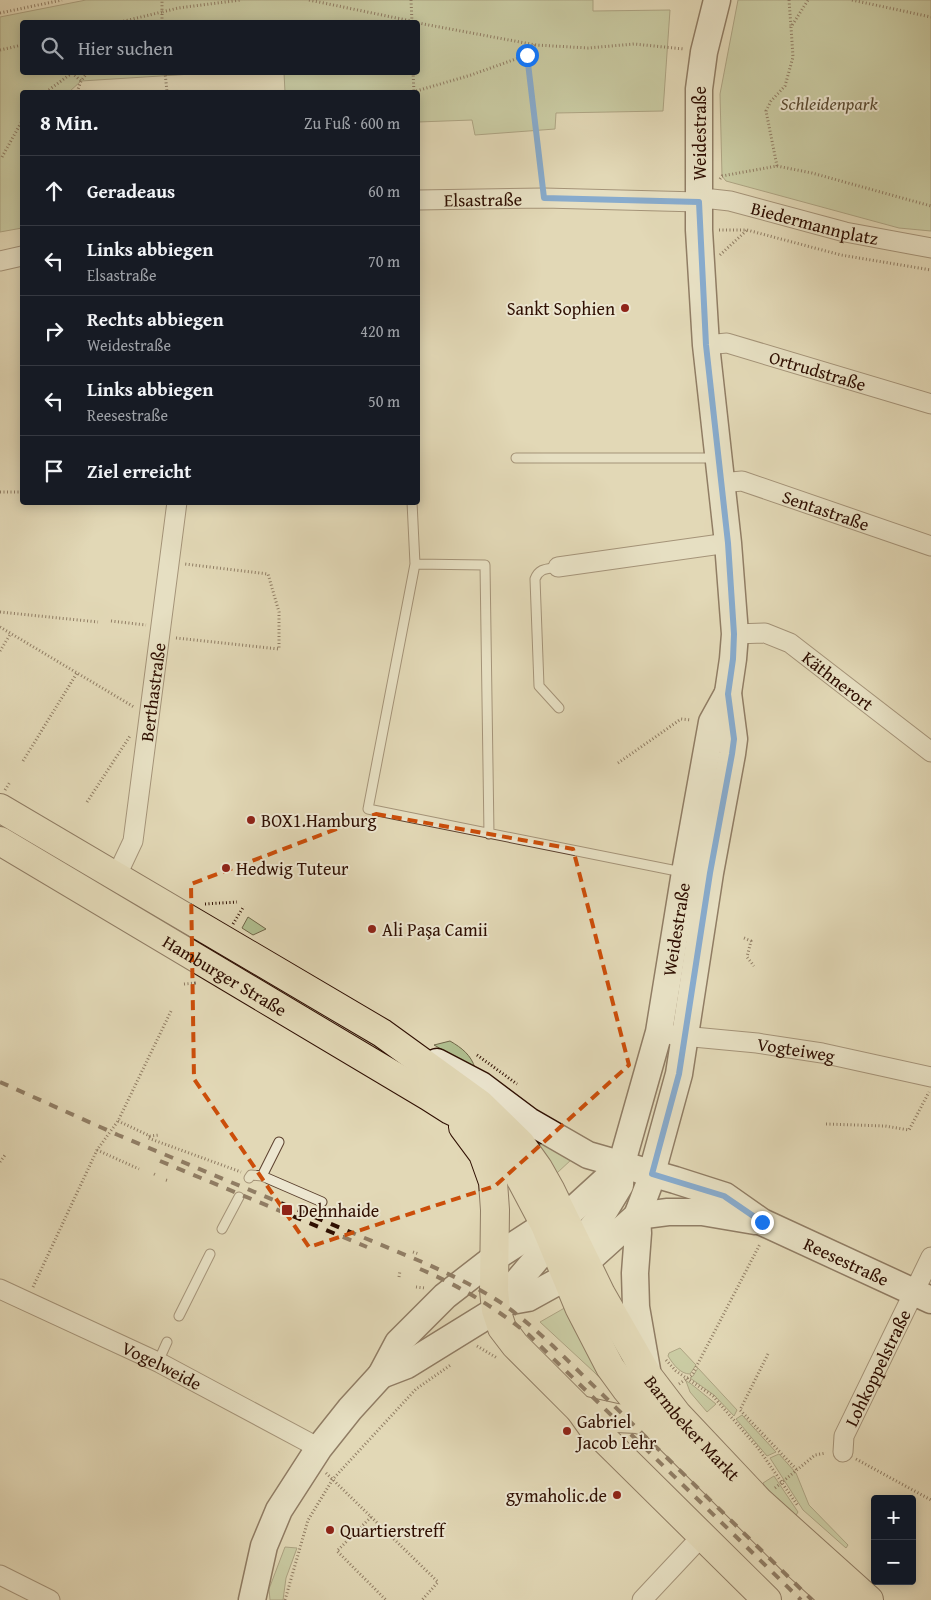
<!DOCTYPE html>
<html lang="de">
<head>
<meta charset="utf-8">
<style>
	:root { --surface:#171b24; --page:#242831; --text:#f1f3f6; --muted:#9ea1a6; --line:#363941 }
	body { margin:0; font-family:"Gentium Book Plus",serif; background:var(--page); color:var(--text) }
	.controls { position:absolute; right:15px; bottom:15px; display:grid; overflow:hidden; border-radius:5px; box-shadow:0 2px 12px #0003 }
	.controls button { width:45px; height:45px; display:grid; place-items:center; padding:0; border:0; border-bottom:1px solid var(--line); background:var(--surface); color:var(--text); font:25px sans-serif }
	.stop { position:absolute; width:15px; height:15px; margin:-11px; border:4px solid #1a73e8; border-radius:50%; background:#fff }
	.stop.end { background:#1a73e8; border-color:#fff; box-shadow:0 1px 5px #0008 }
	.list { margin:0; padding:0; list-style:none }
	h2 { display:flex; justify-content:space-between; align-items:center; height:65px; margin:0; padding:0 20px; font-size:21px }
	h2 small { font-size:16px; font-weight:400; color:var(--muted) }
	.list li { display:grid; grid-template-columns:32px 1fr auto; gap:15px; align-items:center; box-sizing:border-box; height:70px; padding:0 20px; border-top:1px solid var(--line) }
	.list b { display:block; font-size:19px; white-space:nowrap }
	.list p { margin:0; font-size:16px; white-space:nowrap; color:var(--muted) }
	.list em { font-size:16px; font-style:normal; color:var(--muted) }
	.icon { flex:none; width:28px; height:28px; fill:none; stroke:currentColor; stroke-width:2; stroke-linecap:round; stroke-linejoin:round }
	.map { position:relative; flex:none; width:931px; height:1600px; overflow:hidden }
	.search { position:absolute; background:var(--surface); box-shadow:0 2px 12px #0003; left:20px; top:20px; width:400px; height:55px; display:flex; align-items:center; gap:12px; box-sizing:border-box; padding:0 18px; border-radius:5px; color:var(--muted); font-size:19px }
	.panel { position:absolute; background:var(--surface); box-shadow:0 2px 12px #0003; left:20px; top:90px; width:400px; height:415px; border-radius:5px }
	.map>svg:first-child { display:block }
</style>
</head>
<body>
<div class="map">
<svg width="931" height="1600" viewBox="0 0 931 1600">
	<rect width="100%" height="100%" fill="#e2d8b6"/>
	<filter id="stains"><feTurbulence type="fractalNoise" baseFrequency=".004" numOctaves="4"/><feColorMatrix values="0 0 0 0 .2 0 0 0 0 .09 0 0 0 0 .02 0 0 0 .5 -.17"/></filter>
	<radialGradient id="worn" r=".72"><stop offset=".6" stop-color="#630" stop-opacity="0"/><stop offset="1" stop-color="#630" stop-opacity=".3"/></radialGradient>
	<path fill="#b0bf90" stroke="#6f6648" d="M 86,0 L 593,0 L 593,11 L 670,10 L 663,111 L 556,113 L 555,129 L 475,135 L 472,120 L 418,122 L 418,92 L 285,92 L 284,73 L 418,72 L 418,22 L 22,22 L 22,72 L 208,73 L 81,81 L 69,92 L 22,92 L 22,228 L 0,232 L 0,17 Z
		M 738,0 L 931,0 L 931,231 L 899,228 L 726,181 L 722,176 L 720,94 Z
		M 248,917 L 266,929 L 253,935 L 242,928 Z
		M 450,1041 C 462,1048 471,1055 475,1068 L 434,1045 Z
		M 529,1132 L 572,1159 L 557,1173 Z
		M 568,1306 L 635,1414 L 594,1372 L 540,1322 Z
		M 680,1348 L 696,1365 L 690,1374 C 680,1374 673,1364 668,1356 L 669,1353 Z
		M 698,1368 L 737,1410 L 734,1416 L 714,1395 L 690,1378 L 693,1376 Z
		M 686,1381 L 690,1383 L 716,1404 L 707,1412 L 690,1392 Z
		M 742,1415 L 776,1452 L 767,1456 L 736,1419 Z
		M 779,1454 L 796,1473 L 809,1505 L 848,1545 L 846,1548 L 803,1510 L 770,1458 Z
		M 774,1476 L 798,1512 L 793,1520 L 766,1490 L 763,1483 Z
		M 285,1547 L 297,1548 L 286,1578 L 283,1600 L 270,1600 L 269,1589 Z"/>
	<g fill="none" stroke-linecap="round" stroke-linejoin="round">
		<defs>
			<path id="lane" d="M 516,458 L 717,458
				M 412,502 L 415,564 L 368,809 L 682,872
				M 415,564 L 485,565 L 489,834
				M 558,567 C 547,569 539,568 535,579 L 539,686 L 559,708
				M 262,1176 L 279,1142
				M 249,1178 L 251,1175 L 262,1176 L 322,1202
				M 222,1229 L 239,1197
				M 179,1316 L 210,1254
				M 158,1362 L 167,1342"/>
			<g id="street">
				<path id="s1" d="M 418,200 L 544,198 L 699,202 L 712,199 L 730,201 L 845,232 L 931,248"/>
				<path d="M 0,261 L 22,256"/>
				<path id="s2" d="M 706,345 L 727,343 L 931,404"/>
				<path id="s3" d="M 721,483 L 742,481 L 931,546"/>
				<path d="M 558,567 L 728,543"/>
				<path id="s4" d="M 735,634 L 765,633 L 790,643 L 931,752"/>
				<path id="s5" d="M 116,877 L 133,841 L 177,502"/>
				<path id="s6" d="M 672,1035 L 757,1043 L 822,1053 L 931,1077"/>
				<path id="s7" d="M 0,1289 L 160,1363 L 319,1448"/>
				<path id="s8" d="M 843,1452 L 844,1436 L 931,1257"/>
				<path d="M 0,1575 L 50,1600"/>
				<path d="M 642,1600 L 702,1536"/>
			</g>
			<g id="secondary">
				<path id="s9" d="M 437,1062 L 481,1085 L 529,1121 L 588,1155 L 675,1180 L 725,1196 L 762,1222 L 931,1300"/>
				<path d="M 637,1216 L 668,1212 L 702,1212 L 755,1221"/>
				<path id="s10" d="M 569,1263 L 571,1257 L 578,1245 L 600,1218 L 620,1185 L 621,1166 L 659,1032 L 685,872 L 712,722 L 728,693"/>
				<path d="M 505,1302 L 517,1282 L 551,1242 L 562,1223"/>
				<path id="s11" d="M 647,1370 L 636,1307 L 635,1273 L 638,1233 L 637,1216 L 648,1187 L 679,1074 L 710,873 L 732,754 L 734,739 L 728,693 L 733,659 L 735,634 L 728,543 L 706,345 L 699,230 L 699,89 L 704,52 L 717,0"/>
				<path d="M 381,1375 L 407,1365 L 496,1310 L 505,1302 L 528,1298 L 566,1277 L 586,1262 L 637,1216"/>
				<path d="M 252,1600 L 264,1546 L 279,1510 L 319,1448 L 350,1409 L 381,1375 L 398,1343 L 445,1296 L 494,1258 L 545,1225 L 564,1218 L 621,1166"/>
			</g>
			<g id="primary">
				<path id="s12" d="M 0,808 L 382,1033 L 480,1104 L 521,1144 L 538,1168 L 551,1191 L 601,1294 L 648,1376 L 677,1414 L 760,1502 L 869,1600"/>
				<path id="s13" d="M 0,841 L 428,1096 L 450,1110 L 483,1126 L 510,1159 L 545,1225 L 579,1307 L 610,1367 L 626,1389 L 655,1424 L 794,1562 L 836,1600"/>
				<path d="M 463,1127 L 483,1154 L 493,1182 L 495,1210 L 494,1290 L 496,1310 L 502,1328 L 515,1345 L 580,1410 L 592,1427 L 767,1600"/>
				<path d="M 580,1410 L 616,1418 L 637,1419 L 655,1424"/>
			</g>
		</defs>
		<use href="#lane" stroke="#5b402e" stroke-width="11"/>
		<use href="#street" stroke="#5b402e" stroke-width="21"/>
		<use href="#secondary" stroke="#2e0e01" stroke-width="29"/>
		<use href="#primary" stroke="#2e0e01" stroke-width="30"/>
		<path stroke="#2e0e01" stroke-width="3" stroke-dasharray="1 2.5" stroke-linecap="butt" d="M 309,0 L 416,22
			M 411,0 L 412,22
			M 789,0 L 791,27
			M 852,0 L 931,17
			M 0,13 L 62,0
			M 120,22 L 162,12 L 162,0
			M 162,22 L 162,12 L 178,8 L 241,0
			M 418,23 L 536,45 L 588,48 L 634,44 L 684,49
			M 535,45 L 527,55 L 542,183
			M 0,50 L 22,45
			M 165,72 L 167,92
			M 413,72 L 414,92
			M 72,73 L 81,81
			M 46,92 L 72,73
			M 77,92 L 81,81 L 88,72
			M 413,92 L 471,75 L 527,55
			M 2,157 L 22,121
			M 777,166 L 766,111 L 771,101 L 785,86 L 793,57 L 791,27 L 808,0
			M 720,179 L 722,176 L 777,166 L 812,173 L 931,206
			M 719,230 L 747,230 L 841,255 L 931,270
			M 720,255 L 747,230
			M 0,492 L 22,492
			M 0,612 L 98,622
			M 111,621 L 146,625
			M 0,627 L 134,707
			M 176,638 L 279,649 L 279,612 L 268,574 L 185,564
			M 0,651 L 11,633
			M 23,761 L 77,673
			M 618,763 L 681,719 L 691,720
			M 5,790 L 10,782
			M 87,802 L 130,736
			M 205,904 L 237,902
			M 233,924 L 244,906
			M 744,938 L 751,941 L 747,957 L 754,966
			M 184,984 L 196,983
			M 477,1055 L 517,1084
			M 118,1121 L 150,1136 L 159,1135
			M 826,1124 L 885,1126 L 909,1130 L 929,1092
			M 150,1136 L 148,1138 L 241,1172
			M 97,1150 L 139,1169
			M 0,1162 L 5,1155
			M 154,1174 L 156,1175
			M 166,1180 L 169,1181
			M 413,1252 L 419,1254
			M 399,1277 L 400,1271
			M 33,1287 L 97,1150 L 118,1121 L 172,1009
			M 416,1287 L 425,1288
			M 477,1346 L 497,1358
			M 768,1354 L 740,1410 L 797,1470
			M 666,1360 L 676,1371 L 713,1396 L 758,1448 L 798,1506
			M 679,1384 L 692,1375 L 760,1244
			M 856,1459 L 931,1500
			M 326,1473 L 438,1582 L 422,1600
			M 775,1488 L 815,1455 L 826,1453
			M 371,1517 L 337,1551 L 386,1600
			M 285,1600 L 308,1520 L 333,1479 L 416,1389 L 452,1364"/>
		<use href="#lane" stroke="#ece6d0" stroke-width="9"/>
		<use href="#street" stroke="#ece6d0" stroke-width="19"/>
		<use href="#secondary" stroke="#ece6d0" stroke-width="26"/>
		<use href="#primary" stroke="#e2d8b6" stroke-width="28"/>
		<path stroke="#2e0e01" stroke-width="4" stroke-dasharray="9 9" stroke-linecap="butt" d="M 0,1082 L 118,1135 L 427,1264 C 453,1276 479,1288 503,1304 C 521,1317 537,1331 553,1346 L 812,1600
			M 160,1161 L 367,1247
			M 420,1269 C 460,1286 496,1308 529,1335 L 801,1600"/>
	</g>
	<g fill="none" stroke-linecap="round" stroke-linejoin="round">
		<path stroke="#1a73e8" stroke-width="6" d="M 527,55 L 544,198 L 699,202 L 706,345 L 728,543 L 734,634 L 733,659 L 728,694 L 734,739 L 732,754 L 710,873 L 679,1074 L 652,1174 L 724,1196 L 762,1222"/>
	</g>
	<path d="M0 0H931V1600H0ZM 376,814 L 573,849 L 629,1065 L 495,1186 L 309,1247 L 194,1079 L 191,884 Z" fill="#e2d8b6" fill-opacity=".55" fill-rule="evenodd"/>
	<path fill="none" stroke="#cc4e0a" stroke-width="4" stroke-dasharray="10 6" stroke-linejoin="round" d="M 376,814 L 573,849 L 629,1065 L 495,1186 L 309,1247 L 194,1079 L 191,884 Z"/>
	<g fill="#8f2418" stroke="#ece6d0" stroke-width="2">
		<circle cx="625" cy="308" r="5"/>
		<circle cx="251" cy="820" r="5"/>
		<circle cx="226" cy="868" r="5"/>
		<circle cx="372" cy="929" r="5"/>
		<rect x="281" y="1204" width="12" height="12" rx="2.5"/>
		<circle cx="567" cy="1431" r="5"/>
		<circle cx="617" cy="1495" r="5"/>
		<circle cx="330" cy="1530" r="5"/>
	</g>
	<g text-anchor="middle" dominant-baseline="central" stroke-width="4" stroke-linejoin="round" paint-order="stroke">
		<g font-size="18" font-style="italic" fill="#5c4c33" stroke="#ece6d0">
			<text x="829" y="103">Schleidenpark</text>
		</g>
		<g font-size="18" fill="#2e0e01" stroke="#ece6d0">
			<text stroke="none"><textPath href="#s11" startOffset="1251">Weidestraße</textPath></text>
			<text stroke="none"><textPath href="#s1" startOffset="65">Elsastraße</textPath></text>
			<text stroke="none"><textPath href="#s1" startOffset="400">Biedermannplatz</textPath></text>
			<text stroke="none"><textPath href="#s2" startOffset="116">Ortrudstraße</textPath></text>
			<text stroke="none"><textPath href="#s3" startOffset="110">Sentastraße</textPath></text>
			<text stroke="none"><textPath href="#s4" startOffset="118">Käthnerort</textPath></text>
			<text stroke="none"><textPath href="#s5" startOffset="190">Berthastraße</textPath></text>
			<text stroke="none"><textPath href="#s10" startOffset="356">Weidestraße</textPath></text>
			<text stroke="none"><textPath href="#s13" startOffset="262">Hamburger Straße</textPath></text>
			<text stroke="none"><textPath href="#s6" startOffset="125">Vogteiweg</textPath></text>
			<text stroke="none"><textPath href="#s9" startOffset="459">Reesestraße</textPath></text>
			<text stroke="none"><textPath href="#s7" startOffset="179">Vogelweide</textPath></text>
			<text stroke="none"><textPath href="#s8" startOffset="92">Lohkoppelstraße</textPath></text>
			<text stroke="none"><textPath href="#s12" startOffset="955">Barmbeker Markt</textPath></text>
		</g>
		<g font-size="18" fill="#2e0e01" stroke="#ece6d0" text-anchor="start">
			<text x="615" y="308" text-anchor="end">Sankt Sophien</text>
			<text x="261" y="820">BOX1.Hamburg</text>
			<text x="236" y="868">Hedwig Tuteur</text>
			<text x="382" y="929">Ali Paşa Camii</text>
			<text x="298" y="1210">Dehnhaide</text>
			<text x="577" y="1421">Gabriel<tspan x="577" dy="21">Jacob Lehr</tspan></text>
			<text x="607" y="1495" text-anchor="end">gymaholic.de</text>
			<text x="340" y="1530">Quartierstreff</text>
		</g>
	</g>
	<rect width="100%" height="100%" filter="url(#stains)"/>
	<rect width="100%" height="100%" fill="url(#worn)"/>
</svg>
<div class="controls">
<button>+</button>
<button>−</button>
</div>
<div class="stop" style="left:527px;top:55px"></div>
<div class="stop end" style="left:762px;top:1222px"></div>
<div class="search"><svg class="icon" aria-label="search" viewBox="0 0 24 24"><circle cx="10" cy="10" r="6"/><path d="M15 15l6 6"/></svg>Hier suchen</div>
<section class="panel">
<h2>8 Min.<small>Zu Fuß · 600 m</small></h2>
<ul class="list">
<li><svg class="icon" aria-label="ahead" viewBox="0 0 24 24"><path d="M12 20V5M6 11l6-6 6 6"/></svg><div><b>Geradeaus</b></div><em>60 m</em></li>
<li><svg class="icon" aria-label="left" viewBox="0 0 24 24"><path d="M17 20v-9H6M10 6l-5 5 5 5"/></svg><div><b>Links abbiegen</b><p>Elsastraße</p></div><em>70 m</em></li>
<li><svg class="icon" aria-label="right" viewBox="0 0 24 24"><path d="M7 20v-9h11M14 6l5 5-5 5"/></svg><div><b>Rechts abbiegen</b><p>Weidestraße</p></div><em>420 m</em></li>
<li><svg class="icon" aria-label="left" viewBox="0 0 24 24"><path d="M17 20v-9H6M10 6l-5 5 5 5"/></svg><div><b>Links abbiegen</b><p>Reesestraße</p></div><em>50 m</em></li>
<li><svg class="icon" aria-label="arrive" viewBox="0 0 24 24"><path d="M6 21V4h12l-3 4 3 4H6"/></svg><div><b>Ziel erreicht</b></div></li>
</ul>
</section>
</div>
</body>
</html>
